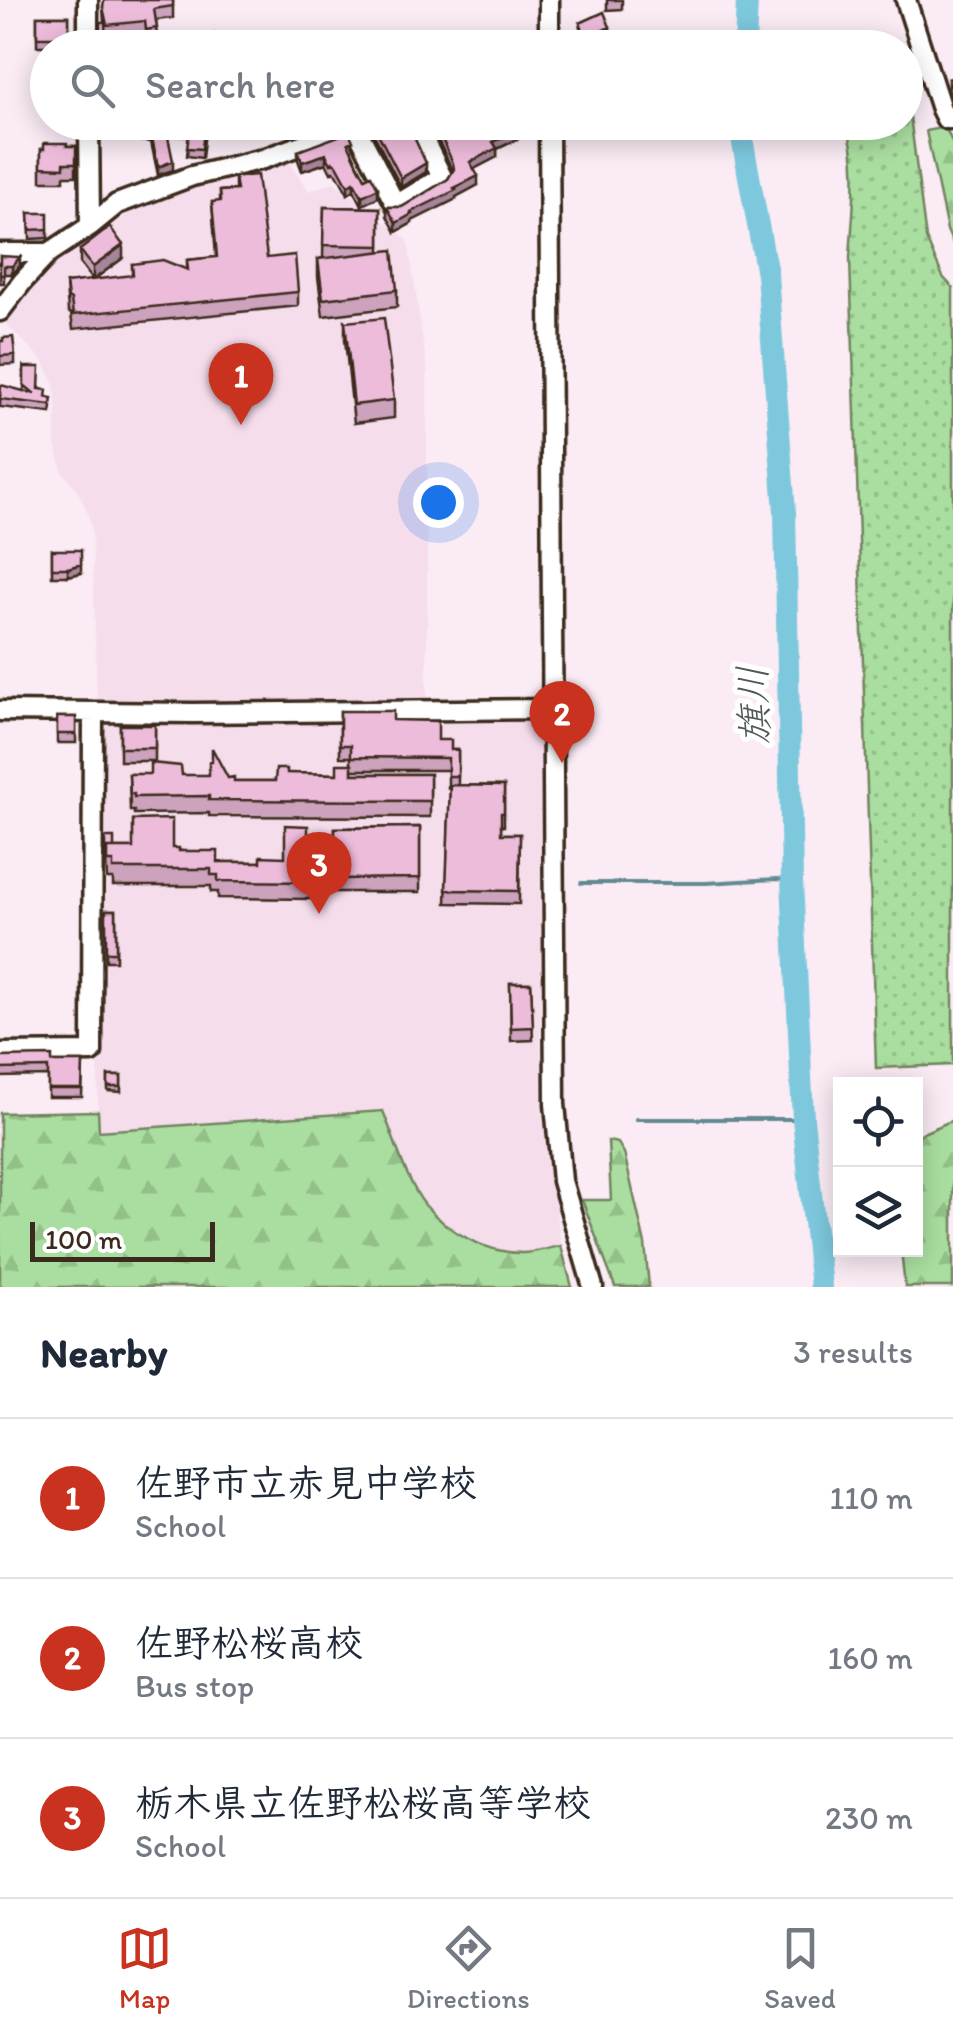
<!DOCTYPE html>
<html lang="en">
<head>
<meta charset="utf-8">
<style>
	:root { --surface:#fff; --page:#f6f6f7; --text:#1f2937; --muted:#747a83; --line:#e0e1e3; --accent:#c8321e }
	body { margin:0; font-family:Itim,"Klee One",sans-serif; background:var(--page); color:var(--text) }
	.controls { position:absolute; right:30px; bottom:30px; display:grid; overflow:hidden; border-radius:0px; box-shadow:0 5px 25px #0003 }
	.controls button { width:90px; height:90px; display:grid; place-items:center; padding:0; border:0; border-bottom:2px solid var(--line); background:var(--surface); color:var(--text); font:50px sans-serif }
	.scale { position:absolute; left:30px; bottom:25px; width:185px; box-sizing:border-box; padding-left:10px; border:5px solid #3b2a1e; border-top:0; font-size:28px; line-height:35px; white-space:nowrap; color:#3b2a1e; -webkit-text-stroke:8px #fff; paint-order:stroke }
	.you { position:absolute; left:438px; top:502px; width:35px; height:35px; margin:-25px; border:8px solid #fff; border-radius:50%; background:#1a73e8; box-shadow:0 0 0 15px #1a73e833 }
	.badge { display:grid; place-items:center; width:65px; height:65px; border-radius:50%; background:var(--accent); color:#fff; font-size:32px; font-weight:700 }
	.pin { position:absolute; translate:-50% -82px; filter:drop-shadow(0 2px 5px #0008) }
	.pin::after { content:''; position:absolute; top:52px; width:35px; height:30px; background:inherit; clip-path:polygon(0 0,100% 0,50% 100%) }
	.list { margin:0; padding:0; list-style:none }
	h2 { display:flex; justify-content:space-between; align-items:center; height:130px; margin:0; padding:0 40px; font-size:42px }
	h2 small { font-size:32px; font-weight:400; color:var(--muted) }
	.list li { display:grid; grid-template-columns:65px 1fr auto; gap:30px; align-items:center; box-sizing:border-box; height:160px; padding:0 40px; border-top:2px solid var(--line) }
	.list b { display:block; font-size:38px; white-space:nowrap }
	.list p { margin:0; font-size:32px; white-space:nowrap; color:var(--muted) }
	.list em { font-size:32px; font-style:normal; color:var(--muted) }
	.icon { flex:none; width:55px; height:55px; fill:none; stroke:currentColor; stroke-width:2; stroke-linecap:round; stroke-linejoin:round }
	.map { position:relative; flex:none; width:953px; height:1287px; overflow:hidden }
	.search { position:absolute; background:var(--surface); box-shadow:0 5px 25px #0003; left:30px; right:30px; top:30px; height:110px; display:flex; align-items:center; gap:25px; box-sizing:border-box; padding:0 35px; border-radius:55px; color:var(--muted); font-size:38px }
	.sheet { height:610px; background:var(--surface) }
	nav { display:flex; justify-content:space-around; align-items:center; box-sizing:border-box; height:140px; border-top:2px solid var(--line); background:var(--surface); font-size:28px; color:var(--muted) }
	nav a { display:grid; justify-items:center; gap:5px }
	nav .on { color:var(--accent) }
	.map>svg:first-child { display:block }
</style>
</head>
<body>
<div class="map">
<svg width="953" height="1287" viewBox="0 0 953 1287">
	<defs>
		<pattern id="forest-firs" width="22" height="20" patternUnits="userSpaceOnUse" patternTransform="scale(2.5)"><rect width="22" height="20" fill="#aadea0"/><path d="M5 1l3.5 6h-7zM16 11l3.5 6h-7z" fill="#93bf89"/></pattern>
		<pattern id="park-dots" width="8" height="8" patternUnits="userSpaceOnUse" patternTransform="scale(2.5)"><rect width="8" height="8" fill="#aadea0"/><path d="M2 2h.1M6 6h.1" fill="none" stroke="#93bf89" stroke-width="1.8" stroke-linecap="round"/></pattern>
	</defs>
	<rect width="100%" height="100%" fill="#faebf4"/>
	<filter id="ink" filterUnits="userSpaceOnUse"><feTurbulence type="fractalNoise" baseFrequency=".01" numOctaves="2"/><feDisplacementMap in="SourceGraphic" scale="20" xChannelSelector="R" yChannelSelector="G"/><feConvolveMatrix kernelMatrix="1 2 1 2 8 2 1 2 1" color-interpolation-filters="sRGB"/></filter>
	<g filter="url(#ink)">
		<path fill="#f6ddec" d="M 287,160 L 309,191 L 334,182 L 408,240 L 427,369 L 427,699 L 97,701 L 92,532 L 87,511 L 76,488 L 62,472 L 55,442 L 57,409 L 54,383 L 43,361 L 2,320 L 28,287 L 61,253 L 95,232 L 140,207 L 227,175 Z
			M 534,718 L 540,724 L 541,1103 L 561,1246 L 522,1253 L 482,1246 L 449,1227 L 425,1204 L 413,1184 L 383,1111 L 98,1131 L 98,725 L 102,719 Z"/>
		<path fill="url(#forest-firs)" stroke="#72845f" stroke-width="2.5" d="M 940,128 L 947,131 L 953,144 L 953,244 L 947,230 L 926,131 Z
			M 98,1111 L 99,1131 L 383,1111 C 395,1140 406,1181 425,1205 C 448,1232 486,1253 522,1253 C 534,1253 549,1248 561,1246 L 572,1287 L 0,1287 L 0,1113 Z
			M 953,1120 L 953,1287 L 905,1287 L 901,1250 L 916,1250 L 916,1136 Z
			M 608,1141 L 618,1143 L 624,1153 L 645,1244 L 649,1287 L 615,1287 L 582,1200 L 611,1200 Z"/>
		<path fill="url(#park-dots)" stroke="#72845f" stroke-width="2.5" d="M 906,98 L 908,101 L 926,239 L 943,277 L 953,288 L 953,1065 L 876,1068 L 850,258 C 852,215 861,164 846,123 L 906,122 Z"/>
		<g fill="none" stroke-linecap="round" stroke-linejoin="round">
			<path stroke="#638991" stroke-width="4" d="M 581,883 L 706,883 L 777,879 L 792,881
				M 636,1119 L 803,1119"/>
			<path stroke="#7ec8de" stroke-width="22" d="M 745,48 L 747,0
				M 739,122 L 767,274 L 785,512 L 792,881 L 803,1119 L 821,1287"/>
			<defs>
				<path id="minor" d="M 88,0 L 88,48
					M 549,0 L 549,48
					M 906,0 L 941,109 L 946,119 L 953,119
					M 89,122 L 90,226
					M 486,122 L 492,134
					M 549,122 L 555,1104 L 562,1181 L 593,1287
					M 355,126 L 396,205 L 442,177 L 415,122
					M 0,253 L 49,253
					M 0,311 L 23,281 L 49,253 L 90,226 L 117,204 L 192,176 L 263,159 L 364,122
					M 0,711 L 193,713 L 552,709
					M 0,1053 L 92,1052 L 93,712"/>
			</defs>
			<use href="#minor" stroke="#3b2a1e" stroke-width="25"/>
			<use href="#minor" stroke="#fff" stroke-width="18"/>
		</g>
		<path fill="#cda2bc" stroke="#3b2a1e" stroke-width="2.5" d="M 173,0 L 173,18 L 156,20 L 157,41 L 146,42 L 145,33 L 107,37 L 105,30 L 100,40 L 104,22 L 103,7 Z
			M 607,0 L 622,0 L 622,9 L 607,10 Z
			M 37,16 L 69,16 L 69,46 L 37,46 Z
			M 580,23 L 610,36 L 586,47 L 580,32 Z
			M 42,69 L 48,69 L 48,94 L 41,93 Z
			M 953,78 L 953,104 L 948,89 L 948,79 Z
			M 142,122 L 206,122 L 202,158 L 187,156 L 189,136 L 168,136 L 173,170 L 158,175 L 151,142 L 140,141 Z
			M 372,122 L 426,172 L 401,187 L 372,131 Z
			M 429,122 L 478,122 L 481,131 L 490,137 L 497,137 L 503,131 L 500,122 L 517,122 L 520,138 L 497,149 L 497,157 L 474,169 L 478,185 L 456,197 L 456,199 L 412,221 L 412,223 L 396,232 L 387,216 L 387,207 L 402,207 L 448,179 L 453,171 Z
			M 67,146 L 76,146 L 76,176 L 64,176 L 64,181 L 41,181 L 41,149 Z
			M 351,150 L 365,178 L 378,197 L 362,205 L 354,190 L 348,194 L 337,174 L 333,171 L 331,173 L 326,163 L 302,171 L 298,160 L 298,151 L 353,150 Z
			M 235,177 L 267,258 L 298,292 L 298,306 L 73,329 L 71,314 L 68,312 L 66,283 L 93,280 L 80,263 L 80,250 L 123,258 L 93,280 L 132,276 L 132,264 L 187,270 L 187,260 L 216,257 L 212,202 L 220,202 L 220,191 L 235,190 Z
			M 324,207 L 380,208 L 380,252 L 397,290 L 397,307 L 323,316 L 318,277 L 318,259 L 323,258 Z
			M 29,213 L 48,229 L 48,238 L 30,239 Z
			M 0,256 L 20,266 L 12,274 L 4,274 L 4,283 L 0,283 Z
			M 345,322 L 394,400 L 394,418 L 354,423 L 345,340 Z
			M 0,341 L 15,355 L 15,364 L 0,365 Z
			M 24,367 L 47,397 L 52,407 L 51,413 L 0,407 L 0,391 L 24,391 Z
			M 52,550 L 81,573 L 68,576 L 52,576 Z
			M 340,711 L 393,720 L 438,740 L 451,750 L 458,750 L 458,785 L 504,786 L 504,826 L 501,826 L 501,834 L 520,834 L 519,904 L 446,903 L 450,788 L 448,788 L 448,770 L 352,770 L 352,774 L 430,774 L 430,817 L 209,816 L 209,813 L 134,814 L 134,811 L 130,811 L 129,774 L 182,775 L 228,778 L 234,781 L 275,781 L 287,773 L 337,774 L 351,764 L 351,757 L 340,757 Z
			M 57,717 L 76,717 L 76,743 L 57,743 Z
			M 120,725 L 155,725 L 155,761 L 120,761 Z
			M 420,827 L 420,892 L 335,892 L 335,828 Z
			M 105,838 L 114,848 L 172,848 L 218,862 L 315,862 L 315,899 L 218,898 L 218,892 L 211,892 L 211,886 L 113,886 L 113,879 L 107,879 Z
			M 106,910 L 116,910 L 116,961 L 106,961 Z
			M 510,983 L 531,983 L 533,1040 L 511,1041 Z
			M 0,1057 L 52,1062 L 83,1062 L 82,1097 L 48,1097 L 48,1076 L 0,1077 Z
			M 108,1076 L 121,1076 L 121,1092 L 108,1091 Z"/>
		<path fill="#a78499" stroke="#3b2a1e" stroke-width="2.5" d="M 610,27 L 610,36 L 586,47 L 586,38 Z
			M 520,129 L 520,138 L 497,149 L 497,157 L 470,171 L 470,162 L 493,142 Z
			M 326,154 L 326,163 L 302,171 L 302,162 Z
			M 173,161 L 173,170 L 158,175 L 158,167 Z
			M 426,163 L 426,172 L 401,187 L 401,178 Z
			M 478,176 L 478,185 L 456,197 L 456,199 L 412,221 L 412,223 L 396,232 L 396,223 L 411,212 Z
			M 354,182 L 354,190 L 348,194 L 348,185 Z
			M 378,188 L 378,197 L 362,205 L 362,196 Z
			M 123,245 L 123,258 L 93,280 L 93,267 Z
			M 20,257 L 20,266 L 12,274 L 12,266 Z
			M 81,564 L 81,573 L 68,576 L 68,568 Z"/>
		<path fill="#eebcdb" stroke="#3b2a1e" stroke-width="2.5" d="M 104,0 L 173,0 L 173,6 L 154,9 L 157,28 L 146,30 L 145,21 L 107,25 L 103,7 Z
			M 604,12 L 610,27 L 586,38 L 580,23 Z
			M 37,16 L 69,16 L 69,37 L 37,37 Z
			M 100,22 L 105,22 L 106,48 L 96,48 L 100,40 Z
			M 215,34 L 217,44 L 192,47 L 190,37 Z
			M 42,69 L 48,69 L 48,85 L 41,84 Z
			M 953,78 L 953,94 L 948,79 Z
			M 142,122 L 205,122 L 202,149 L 187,148 L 190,127 L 166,127 L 173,161 L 158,167 L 151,133 L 140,133 Z
			M 372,122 L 407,122 L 426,163 L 401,178 Z
			M 434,122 L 478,122 L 481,131 L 490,137 L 497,137 L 503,131 L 503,122 L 517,122 L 520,129 L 493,142 L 497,148 L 470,162 L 478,176 L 454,188 L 456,190 L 411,212 L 412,214 L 396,223 L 387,207 L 402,207 L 448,179 L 454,169 L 453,163 Z
			M 349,132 L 353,141 L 348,143 L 358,165 L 365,178 L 371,175 L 378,188 L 362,196 L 354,182 L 348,185 L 337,165 L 333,162 L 331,164 L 326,154 L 302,162 L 298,151 Z
			M 44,143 L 67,143 L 67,146 L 76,146 L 76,163 L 64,163 L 64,168 L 41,167 L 41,149 L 44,149 Z
			M 257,175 L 267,258 L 295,255 L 298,292 L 73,315 L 71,300 L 68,298 L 66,283 L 133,275 L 132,264 L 163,260 L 188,270 L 187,260 L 217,257 L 212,202 L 221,201 L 220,191 L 237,190 L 235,177 Z
			M 324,207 L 380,208 L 380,246 L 323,245 Z
			M 29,213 L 48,213 L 48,229 L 30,230 Z
			M 110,227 L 123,245 L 93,267 L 80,250 Z
			M 393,250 L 397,290 L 323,299 L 318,259 Z
			M 0,256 L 20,257 L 12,266 L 4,266 L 4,275 L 0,275 Z
			M 384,318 L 394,400 L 354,405 L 345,322 Z
			M 13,337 L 15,355 L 0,356 L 0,341 L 3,341 L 3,338 Z
			M 24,367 L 40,367 L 39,389 L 47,390 L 46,397 L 52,398 L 51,405 L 0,399 L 1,385 L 35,394 L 24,385 Z
			M 52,550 L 81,550 L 81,564 L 68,568 L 52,568 Z
			M 340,711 L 393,711 L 393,720 L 438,721 L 438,740 L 451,740 L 451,750 L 458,750 L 458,776 L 448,776 L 448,758 L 351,757 L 351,745 L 340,745 Z
			M 57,717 L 76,717 L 76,734 L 57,734 Z
			M 120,725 L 155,725 L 155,748 L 120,748 Z
			M 212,748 L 228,778 L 234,777 L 234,781 L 275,781 L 276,769 L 287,769 L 287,773 L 337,774 L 337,764 L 352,764 L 352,774 L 430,774 L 430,801 L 209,800 L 209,796 L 134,797 L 134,794 L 130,794 L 129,774 L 150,774 L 150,763 L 181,766 L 182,775 L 209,775 L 209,762 L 212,762 Z
			M 450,785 L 504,786 L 504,813 L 501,813 L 501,834 L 520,834 L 519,891 L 446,890 Z
			M 172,819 L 172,848 L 179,848 L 179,851 L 218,851 L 218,862 L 261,862 L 261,856 L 285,857 L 285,825 L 308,826 L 308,862 L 315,862 L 315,882 L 218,881 L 218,875 L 211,875 L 211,869 L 113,869 L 113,862 L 107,862 L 107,848 L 133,848 L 133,820 Z
			M 420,827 L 420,878 L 335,879 L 335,828 Z
			M 105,838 L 114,838 L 114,848 L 107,848 L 107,851 L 105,851 Z
			M 106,910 L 116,910 L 116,952 L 106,952 Z
			M 510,983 L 531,983 L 533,1027 L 511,1028 Z
			M 52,1056 L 52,1062 L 83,1062 L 82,1089 L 48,1089 L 48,1068 L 0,1069 L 0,1057 Z
			M 108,1076 L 121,1076 L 121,1087 L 108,1087 Z"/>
	</g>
	<g text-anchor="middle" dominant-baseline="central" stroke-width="10" stroke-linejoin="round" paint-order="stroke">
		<g font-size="40" font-style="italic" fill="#4f5958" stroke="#fff">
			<text transform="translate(753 705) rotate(-92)">旗川</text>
		</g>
	</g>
</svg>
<div class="controls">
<button><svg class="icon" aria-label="locate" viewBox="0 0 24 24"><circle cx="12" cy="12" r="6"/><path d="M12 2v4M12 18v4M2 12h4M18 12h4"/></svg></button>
<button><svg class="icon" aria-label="layers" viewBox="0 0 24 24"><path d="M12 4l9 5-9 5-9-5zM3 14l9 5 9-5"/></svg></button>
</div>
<div class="scale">100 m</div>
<div class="you"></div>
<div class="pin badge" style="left:241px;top:425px">1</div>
<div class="pin badge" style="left:562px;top:763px">2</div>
<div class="pin badge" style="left:319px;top:914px">3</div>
<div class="search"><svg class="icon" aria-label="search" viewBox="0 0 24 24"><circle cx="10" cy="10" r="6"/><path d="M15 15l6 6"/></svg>Search here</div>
</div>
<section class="sheet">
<h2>Nearby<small>3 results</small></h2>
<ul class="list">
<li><span class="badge">1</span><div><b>佐野市立赤見中学校</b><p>School</p></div><em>110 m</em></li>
<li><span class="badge">2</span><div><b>佐野松桜高校</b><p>Bus stop</p></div><em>160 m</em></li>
<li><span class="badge">3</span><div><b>栃木県立佐野松桜高等学校</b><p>School</p></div><em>230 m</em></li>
</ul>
</section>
<nav>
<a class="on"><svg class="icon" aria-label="map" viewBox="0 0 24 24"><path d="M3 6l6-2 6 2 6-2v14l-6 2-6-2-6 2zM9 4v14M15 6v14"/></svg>Map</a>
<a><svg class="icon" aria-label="directions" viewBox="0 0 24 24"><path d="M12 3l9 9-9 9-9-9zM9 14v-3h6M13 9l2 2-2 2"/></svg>Directions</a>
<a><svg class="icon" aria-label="saved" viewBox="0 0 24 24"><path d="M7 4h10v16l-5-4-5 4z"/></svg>Saved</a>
</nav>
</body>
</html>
